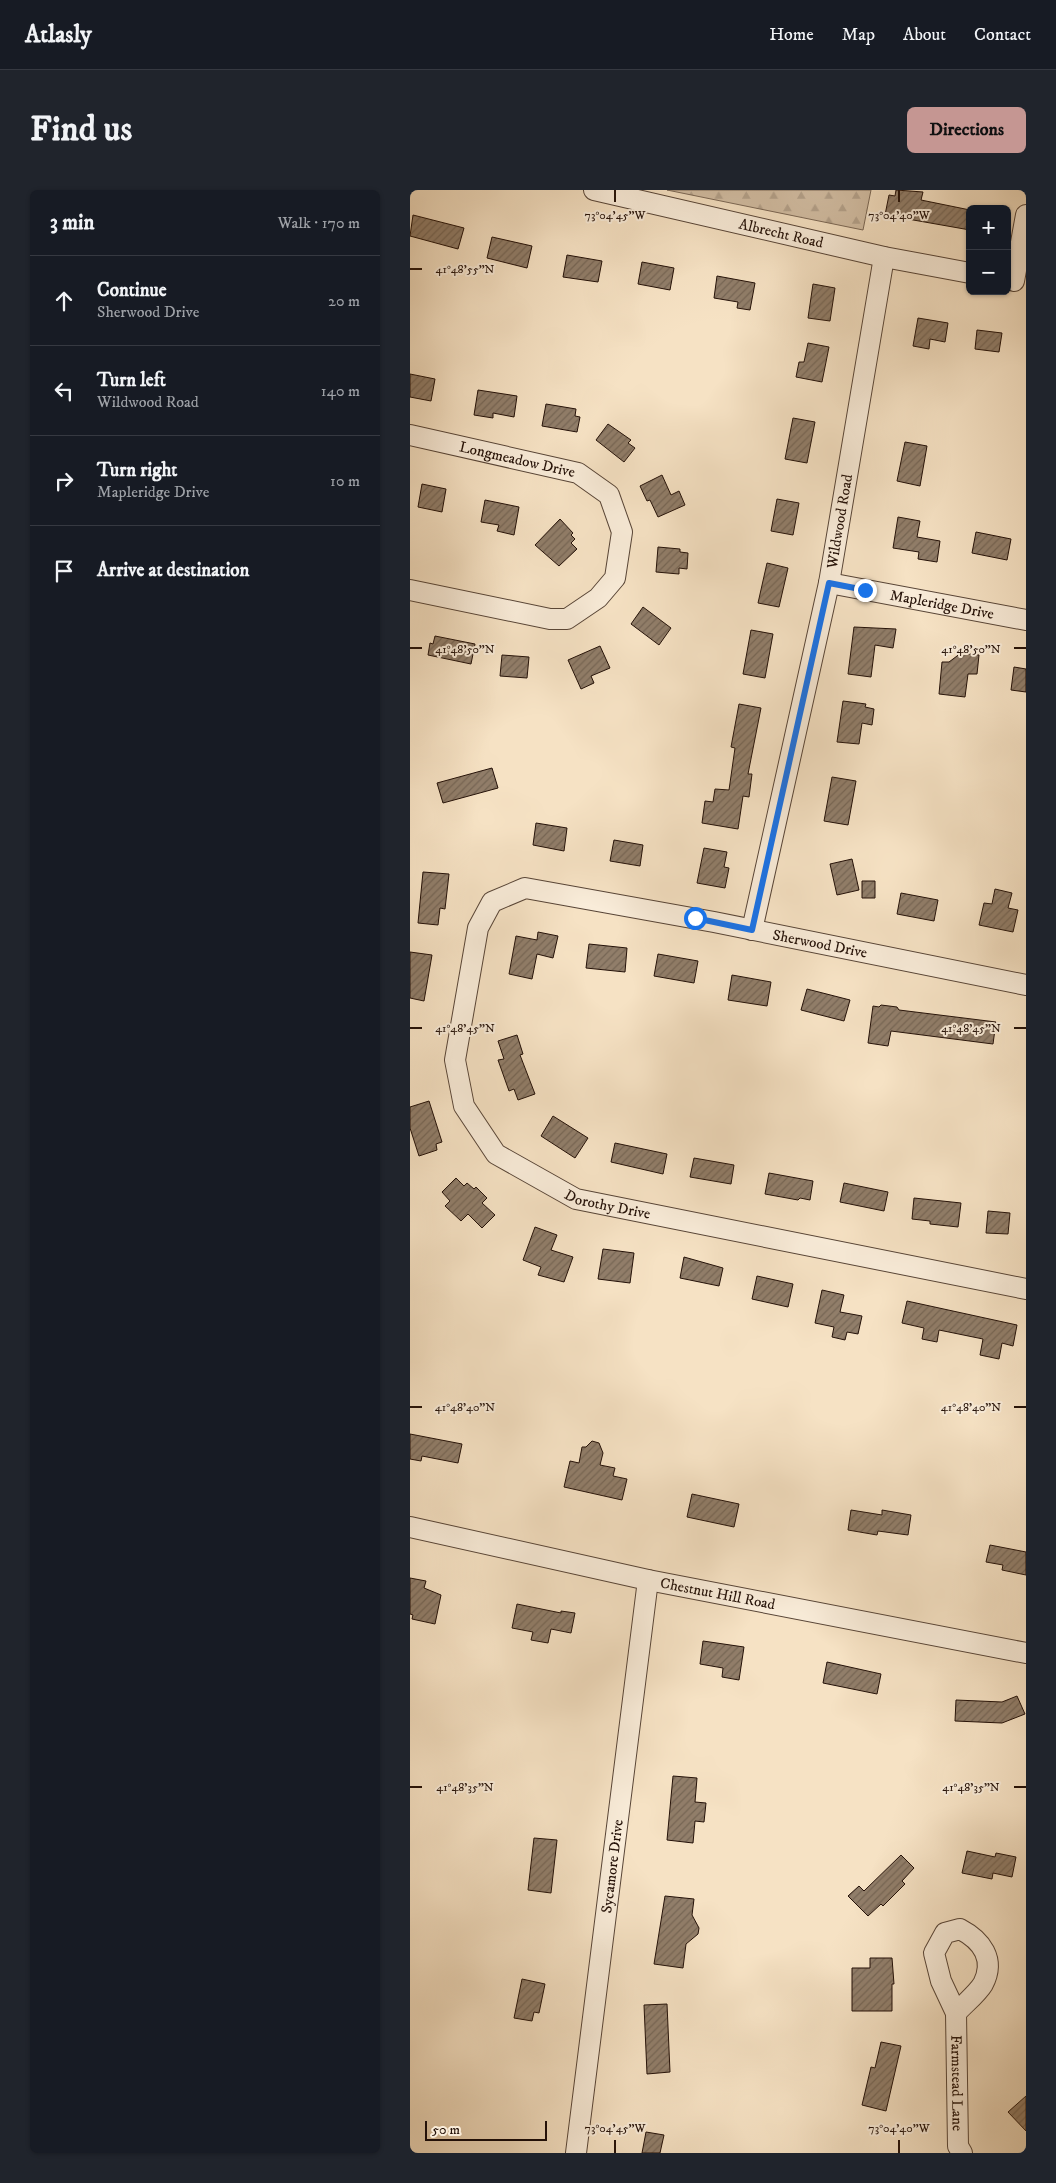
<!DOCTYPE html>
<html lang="en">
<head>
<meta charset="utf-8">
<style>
	:root { --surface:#171b24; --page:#20242c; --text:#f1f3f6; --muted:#9ea1a6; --line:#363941; --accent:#c59692 }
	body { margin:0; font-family:"IM FELL DW Pica",serif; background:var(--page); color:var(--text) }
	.controls { position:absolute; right:15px; top:15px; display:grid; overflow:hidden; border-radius:8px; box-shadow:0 1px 4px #0004 }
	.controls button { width:45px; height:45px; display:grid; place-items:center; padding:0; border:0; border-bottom:1px solid var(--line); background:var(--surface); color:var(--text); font:25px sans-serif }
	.scale { position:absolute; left:15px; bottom:12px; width:122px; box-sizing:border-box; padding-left:5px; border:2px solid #241108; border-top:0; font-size:14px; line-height:18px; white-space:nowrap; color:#241108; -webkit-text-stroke:4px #f9ecd9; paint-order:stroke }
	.stop { position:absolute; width:15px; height:15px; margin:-11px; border:4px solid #1a73e8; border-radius:50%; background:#fff }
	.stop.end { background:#1a73e8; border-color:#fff; box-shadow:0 1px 5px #0008 }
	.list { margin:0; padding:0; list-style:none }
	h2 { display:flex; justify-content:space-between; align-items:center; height:65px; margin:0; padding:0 20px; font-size:21px }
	h2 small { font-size:16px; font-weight:400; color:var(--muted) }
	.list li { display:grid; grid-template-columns:32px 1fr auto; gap:15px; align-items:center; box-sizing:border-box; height:90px; padding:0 20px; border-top:1px solid var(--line) }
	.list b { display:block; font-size:19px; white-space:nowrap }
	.list p { margin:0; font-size:16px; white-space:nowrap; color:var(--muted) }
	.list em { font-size:16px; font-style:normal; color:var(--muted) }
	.icon { flex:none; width:28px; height:28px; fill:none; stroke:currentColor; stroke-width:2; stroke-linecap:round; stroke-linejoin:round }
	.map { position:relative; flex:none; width:616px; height:1963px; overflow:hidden; border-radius:8px }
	header { display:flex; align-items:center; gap:30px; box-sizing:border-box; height:70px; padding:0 25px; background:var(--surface); border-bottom:1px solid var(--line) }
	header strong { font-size:24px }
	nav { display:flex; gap:28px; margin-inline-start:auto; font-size:18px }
	.intro { display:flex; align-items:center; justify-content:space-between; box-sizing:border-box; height:120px; padding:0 30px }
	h1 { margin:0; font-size:35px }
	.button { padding:12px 22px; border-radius:8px; background:var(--accent); color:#111; font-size:18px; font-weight:700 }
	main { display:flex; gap:30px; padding:0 30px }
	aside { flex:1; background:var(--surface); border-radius:8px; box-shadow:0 1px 4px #0004 }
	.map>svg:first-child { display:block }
</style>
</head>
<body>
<header>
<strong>Atlasly</strong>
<nav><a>Home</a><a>Map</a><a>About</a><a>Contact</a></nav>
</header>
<div class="intro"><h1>Find us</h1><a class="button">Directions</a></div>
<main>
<aside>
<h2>3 min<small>Walk · 170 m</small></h2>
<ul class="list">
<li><svg class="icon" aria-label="ahead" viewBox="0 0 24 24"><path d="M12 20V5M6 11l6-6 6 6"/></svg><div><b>Continue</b><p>Sherwood Drive</p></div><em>20 m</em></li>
<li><svg class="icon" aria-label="left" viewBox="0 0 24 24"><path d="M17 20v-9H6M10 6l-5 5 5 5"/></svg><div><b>Turn left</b><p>Wildwood Road</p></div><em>140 m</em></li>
<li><svg class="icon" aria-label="right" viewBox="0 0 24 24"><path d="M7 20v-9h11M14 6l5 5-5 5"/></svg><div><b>Turn right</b><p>Mapleridge Drive</p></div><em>10 m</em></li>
<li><svg class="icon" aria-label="arrive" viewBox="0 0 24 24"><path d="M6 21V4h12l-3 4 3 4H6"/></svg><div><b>Arrive at destination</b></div></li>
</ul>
</aside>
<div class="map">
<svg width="616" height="1963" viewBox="0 0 616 1963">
	<defs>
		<pattern id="forest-firs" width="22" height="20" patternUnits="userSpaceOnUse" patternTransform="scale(1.25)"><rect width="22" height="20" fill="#d2bea4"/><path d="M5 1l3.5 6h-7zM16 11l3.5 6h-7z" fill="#b4a28c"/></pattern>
		<pattern id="building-hatch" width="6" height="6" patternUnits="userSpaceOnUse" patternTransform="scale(1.25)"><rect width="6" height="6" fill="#917e6a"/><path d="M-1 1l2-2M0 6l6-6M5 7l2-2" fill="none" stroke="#766655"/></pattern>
	</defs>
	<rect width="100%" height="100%" fill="#f6e2c4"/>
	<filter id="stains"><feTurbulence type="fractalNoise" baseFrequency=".004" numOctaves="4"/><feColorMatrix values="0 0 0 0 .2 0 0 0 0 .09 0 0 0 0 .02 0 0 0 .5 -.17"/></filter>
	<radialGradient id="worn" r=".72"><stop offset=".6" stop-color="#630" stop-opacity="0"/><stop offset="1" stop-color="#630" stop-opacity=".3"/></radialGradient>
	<path fill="url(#forest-firs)" stroke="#7b6856" d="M 257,0 L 461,0 L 453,40 Z"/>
	<path fill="url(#building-hatch)" stroke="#241108" d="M 486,0 L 513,2 L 511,10 L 560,20 L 560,40 L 475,25 L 479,5 L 485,6 Z
		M 3,25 L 54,38 L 48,59 L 0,46 Z
		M 82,47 L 122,56 L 117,78 L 77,68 Z
		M 157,65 L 192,71 L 188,92 L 153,87 Z
		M 232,72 L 264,78 L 260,100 L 228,94 Z
		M 307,86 L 345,93 L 340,120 L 327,118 L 328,112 L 304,108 Z
		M 403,94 L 425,98 L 420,131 L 398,128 Z
		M 508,128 L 538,133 L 535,152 L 520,149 L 519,159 L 503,156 Z
		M 567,140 L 592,143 L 589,162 L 565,159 Z
		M 398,153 L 419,157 L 412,192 L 386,187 L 389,172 L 394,172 Z
		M 0,184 L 25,189 L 21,211 L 0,207 Z
		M 68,200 L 107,206 L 104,227 L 83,223 L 83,228 L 64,225 Z
		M 136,214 L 166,219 L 165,226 L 170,227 L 167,242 L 132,236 Z
		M 383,228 L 405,232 L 397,273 L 375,269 Z
		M 198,234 L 221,250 L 218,253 L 225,258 L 214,272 L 186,250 Z
		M 495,252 L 517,256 L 510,296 L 487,291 Z
		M 252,285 L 261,305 L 269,301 L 275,315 L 248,327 L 240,310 L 237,311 L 230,296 Z
		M 12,294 L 36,299 L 32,322 L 8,317 Z
		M 367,309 L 389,313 L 383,345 L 361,341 Z
		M 75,310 L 109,317 L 104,345 L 87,341 L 89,335 L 71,332 Z
		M 488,327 L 510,331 L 507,347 L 530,351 L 527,372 L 508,369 L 509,362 L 483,358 Z
		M 150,329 L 163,343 L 161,345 L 165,349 L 161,353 L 167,359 L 149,376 L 125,355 Z
		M 566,342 L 601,349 L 597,370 L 562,363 Z
		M 248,357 L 270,359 L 270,362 L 278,363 L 277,379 L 269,378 L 269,384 L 246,382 Z
		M 357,373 L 378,378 L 369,417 L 348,413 Z
		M 233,417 L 261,438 L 249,455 L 221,434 Z
		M 444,437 L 486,439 L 483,458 L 465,455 L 461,487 L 438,484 Z
		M 341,440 L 363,444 L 355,488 L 333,484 Z
		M 25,446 L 65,454 L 61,474 L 18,465 L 20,453 L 23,454 Z
		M 190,456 L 200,478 L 181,486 L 184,493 L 171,499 L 158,470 Z
		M 551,463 L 569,465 L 567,484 L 558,484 L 555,507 L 529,504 L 532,472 L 539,472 Z
		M 92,465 L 119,467 L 117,488 L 90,486 Z
		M 604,477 L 616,479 L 616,502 L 601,500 Z
		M 433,511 L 456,514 L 455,517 L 464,519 L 462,535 L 452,533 L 449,554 L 427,552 Z
		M 329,514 L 351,518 L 338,584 L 342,584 L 339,607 L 333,606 L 328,639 L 292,633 L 295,611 L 303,612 L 305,599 L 319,600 L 325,558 L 321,557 Z
		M 82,578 L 88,598 L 33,613 L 27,593 Z
		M 422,587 L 446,591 L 438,635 L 414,631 Z
		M 126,633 L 157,638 L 154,661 L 123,655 Z
		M 204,650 L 233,655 L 230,676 L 200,671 Z
		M 294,658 L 317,662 L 314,677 L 319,678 L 315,698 L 287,693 Z
		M 442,669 L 449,700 L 427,705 L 420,674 Z
		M 13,682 L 39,684 L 35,719 L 30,718 L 28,735 L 8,733 Z
		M 452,691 L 465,691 L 465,708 L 452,708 Z
		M 585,699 L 602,703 L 598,718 L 608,720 L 603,742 L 569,735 L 574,713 L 582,714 Z
		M 491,703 L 528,710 L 524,731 L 487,724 Z
		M 128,742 L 148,746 L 143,768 L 127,764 L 122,789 L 99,784 L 106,746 L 127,750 Z
		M 179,754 L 217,758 L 215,782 L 176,778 Z
		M 0,762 L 22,765 L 14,811 L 0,808 Z
		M 248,764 L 288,771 L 284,793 L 244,786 Z
		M 322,785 L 361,792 L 357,816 L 318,810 Z
		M 397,799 L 440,810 L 434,831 L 391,820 Z
		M 471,815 L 487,817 L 489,820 L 586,832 L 583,854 L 481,841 L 478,856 L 458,853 L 463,816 L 469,817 Z
		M 107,845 L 113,864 L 110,865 L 125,904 L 108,910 L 104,899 L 99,901 L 88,870 L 94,869 L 88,851 Z
		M 19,911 L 32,952 L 26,954 L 27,960 L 9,966 L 0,938 L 0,917 Z
		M 143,926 L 178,948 L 165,968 L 131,946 Z
		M 205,953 L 257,964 L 253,984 L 201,972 Z
		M 284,968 L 324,975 L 321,994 L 280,987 Z
		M 359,983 L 403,991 L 400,1010 L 390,1008 L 388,1010 L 355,1004 Z
		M 46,988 L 54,996 L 57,993 L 64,999 L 66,997 L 77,1008 L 72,1013 L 85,1025 L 72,1038 L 58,1024 L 51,1031 L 35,1016 L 40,1011 L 32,1002 Z
		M 434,993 L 478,1002 L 474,1021 L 430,1012 Z
		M 504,1008 L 551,1013 L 548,1037 L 520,1034 L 520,1031 L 502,1029 Z
		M 578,1021 L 600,1023 L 598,1044 L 576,1043 Z
		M 125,1037 L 147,1045 L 141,1060 L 163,1067 L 154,1092 L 128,1085 L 131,1077 L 113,1070 Z
		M 193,1059 L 224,1063 L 220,1093 L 188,1089 Z
		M 274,1067 L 313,1078 L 309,1096 L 270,1088 Z
		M 347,1086 L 383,1094 L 378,1117 L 342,1109 Z
		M 412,1100 L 434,1105 L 430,1122 L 452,1126 L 448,1144 L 437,1142 L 435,1150 L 422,1147 L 424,1137 L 405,1133 Z
		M 497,1111 L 607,1135 L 603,1156 L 592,1153 L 589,1169 L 570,1165 L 573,1149 L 529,1140 L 527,1152 L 512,1149 L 514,1138 L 492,1133 Z
		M 0,1244 L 52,1254 L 48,1273 L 12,1266 L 11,1271 L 0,1269 Z
		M 182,1251 L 189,1253 L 193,1263 L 190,1275 L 205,1278 L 203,1286 L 217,1289 L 212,1310 L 154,1297 L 160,1271 L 169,1273 L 172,1257 L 176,1257 Z
		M 282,1304 L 329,1314 L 324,1337 L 277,1327 Z
		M 441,1320 L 472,1325 L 472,1320 L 501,1325 L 498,1345 L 468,1341 L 467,1345 L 438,1340 Z
		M 580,1355 L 616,1362 L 616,1385 L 592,1380 L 593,1375 L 576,1372 Z
		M 0,1388 L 16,1391 L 14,1398 L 31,1405 L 25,1434 L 2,1429 L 3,1425 L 0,1424 Z
		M 107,1414 L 151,1423 L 151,1421 L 165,1423 L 161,1443 L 141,1439 L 138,1453 L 121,1450 L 123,1442 L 102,1438 Z
		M 293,1451 L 334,1457 L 329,1490 L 312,1487 L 313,1478 L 290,1474 Z
		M 417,1472 L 471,1484 L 467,1504 L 413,1493 Z
		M 607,1506 L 615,1524 L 592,1533 L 545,1531 L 546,1510 L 592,1512 Z
		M 263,1586 L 287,1588 L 285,1612 L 296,1613 L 294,1632 L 285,1631 L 283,1653 L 257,1650 Z
		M 124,1648 L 147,1650 L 141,1703 L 118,1700 Z
		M 557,1661 L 585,1667 L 586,1663 L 606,1667 L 602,1687 L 583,1683 L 582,1689 L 552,1683 Z
		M 491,1665 L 504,1678 L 492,1691 L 495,1694 L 473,1716 L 471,1714 L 458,1726 L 438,1706 L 449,1696 L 454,1701 Z
		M 255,1706 L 284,1709 L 282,1725 L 289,1738 L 288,1744 L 276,1754 L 273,1778 L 244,1774 Z
		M 460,1768 L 482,1768 L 484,1794 L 482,1794 L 482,1821 L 442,1821 L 442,1778 L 460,1778 Z
		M 112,1789 L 135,1794 L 129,1823 L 124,1822 L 122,1831 L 104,1828 Z
		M 257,1814 L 260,1882 L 237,1884 L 234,1815 Z
		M 471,1852 L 491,1856 L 476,1921 L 452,1915 L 461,1877 L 465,1878 Z
		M 616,1906 L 616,1941 L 598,1922 Z
		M 236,1942 L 254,1945 L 250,1963 L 232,1963 Z"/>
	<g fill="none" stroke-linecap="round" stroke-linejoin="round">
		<defs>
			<g id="minor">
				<path id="s1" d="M 184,0 L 474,67 L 560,83"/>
				<path d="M 604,91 L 616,25"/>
				<path id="s2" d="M 0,245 L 168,283 L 199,305 L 212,342 L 205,388 L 188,408 L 157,429 L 140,429 L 0,400"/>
				<path id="s3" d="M 419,393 L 616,430"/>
				<path id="s4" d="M 342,740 L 419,393 L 474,67"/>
				<path id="s5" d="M 616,795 L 304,732 L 115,698 L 82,712 L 68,738 L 45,870 L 54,916 L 86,964 L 166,1009 L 616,1099"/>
				<path id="s6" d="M 0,1337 L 238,1390 L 616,1463"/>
				<path d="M 550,1739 C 571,1750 586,1769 573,1794 C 567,1804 554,1814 546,1823 L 531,1791 L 524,1763 L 535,1743 Z"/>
				<path id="s7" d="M 546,1823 L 548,1956 L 552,1963"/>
				<path id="s8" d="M 166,1963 L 238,1390"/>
			</g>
		</defs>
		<use href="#minor" stroke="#584537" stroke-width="22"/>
		<use href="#minor" stroke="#f9ecd9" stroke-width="20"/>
	</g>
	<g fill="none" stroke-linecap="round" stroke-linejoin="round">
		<path stroke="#1a73e8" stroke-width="6" d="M 285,728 L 342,740 L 419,393 L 455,400"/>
	</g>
	<path fill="none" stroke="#241108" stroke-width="2" d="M 205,0 L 205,12M 489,0 L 489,12M 0,79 L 12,79M 0,458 L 12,458M 604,458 L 616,458M 0,838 L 12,838M 604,838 L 616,838M 0,1217 L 12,1217M 604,1217 L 616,1217M 0,1597 L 12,1597M 604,1597 L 616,1597M 205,1950 L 205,1963M 489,1950 L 489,1963"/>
	<g text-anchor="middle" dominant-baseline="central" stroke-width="4" stroke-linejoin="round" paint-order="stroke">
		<g font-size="15" fill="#241108" stroke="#f9ecd9">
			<text stroke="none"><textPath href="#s1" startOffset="192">Albrecht Road</textPath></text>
			<text stroke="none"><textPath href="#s2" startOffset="110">Longmeadow Drive</textPath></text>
			<text stroke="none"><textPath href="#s4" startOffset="418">Wildwood Road</textPath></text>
			<text stroke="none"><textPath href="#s3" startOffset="115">Mapleridge Drive</textPath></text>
			<text transform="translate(410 754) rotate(11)">Sherwood Drive</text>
			<text stroke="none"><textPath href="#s5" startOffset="938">Dorothy Drive</textPath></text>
			<text stroke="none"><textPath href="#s6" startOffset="315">Chestnut Hill Road</textPath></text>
			<text stroke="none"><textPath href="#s8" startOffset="289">Sycamore Drive</textPath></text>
			<text stroke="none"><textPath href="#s7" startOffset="70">Farmstead Lane</textPath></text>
		</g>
	</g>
	<g font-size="12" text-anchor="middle" fill="#241108" stroke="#f9ecd9" stroke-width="4" stroke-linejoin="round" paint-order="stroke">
		<text x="205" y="29">73°04'45"W</text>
		<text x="489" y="29">73°04'40"W</text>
		<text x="55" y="83">41°48'55"N</text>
		<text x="55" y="463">41°48'50"N</text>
		<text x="561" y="463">41°48'50"N</text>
		<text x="55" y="842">41°48'45"N</text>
		<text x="561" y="842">41°48'45"N</text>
		<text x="55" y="1221">41°48'40"N</text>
		<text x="561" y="1221">41°48'40"N</text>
		<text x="55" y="1601">41°48'35"N</text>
		<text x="561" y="1601">41°48'35"N</text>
		<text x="205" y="1942">73°04'45"W</text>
		<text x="489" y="1942">73°04'40"W</text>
	</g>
	<rect width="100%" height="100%" filter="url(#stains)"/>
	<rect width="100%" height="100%" fill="url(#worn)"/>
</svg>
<div class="controls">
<button>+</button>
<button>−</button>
</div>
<div class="scale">50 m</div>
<div class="stop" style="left:285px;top:728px"></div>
<div class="stop end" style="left:455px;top:400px"></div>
</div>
</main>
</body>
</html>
